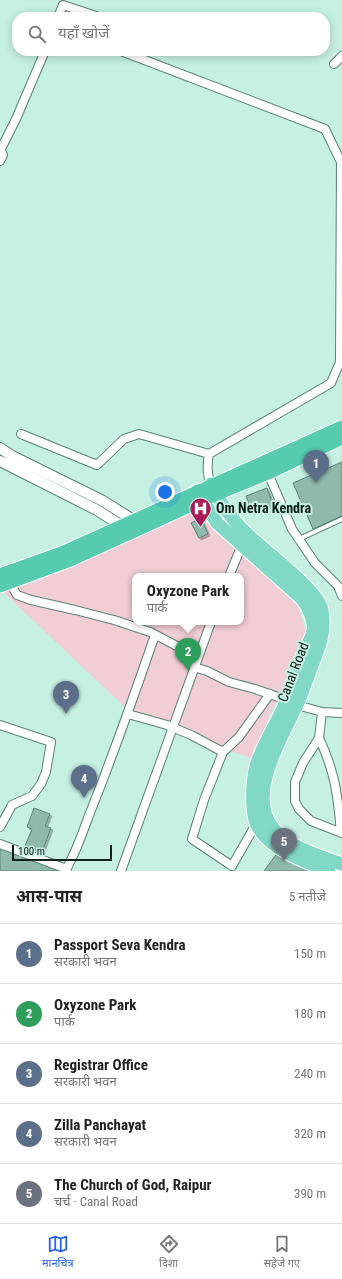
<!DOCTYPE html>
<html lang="hi">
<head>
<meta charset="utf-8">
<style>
	:root { --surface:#fff; --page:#f6f6f6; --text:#222; --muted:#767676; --line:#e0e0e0; --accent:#2563eb }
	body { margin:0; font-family:"Roboto Condensed","Noto Sans Devanagari",sans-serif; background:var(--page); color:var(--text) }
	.scale { position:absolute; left:12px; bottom:10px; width:100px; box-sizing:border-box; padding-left:4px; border:2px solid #0f1f1a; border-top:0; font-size:11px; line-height:14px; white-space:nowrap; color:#0f1f1a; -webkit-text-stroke:3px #c5f0e2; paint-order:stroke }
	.you { position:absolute; left:165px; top:492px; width:14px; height:14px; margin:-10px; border:3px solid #fff; border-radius:50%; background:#1a73e8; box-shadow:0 0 0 6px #1a73e833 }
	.badge { display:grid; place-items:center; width:26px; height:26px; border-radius:50%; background:var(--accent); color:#fff; font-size:13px; font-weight:700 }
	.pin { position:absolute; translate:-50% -33px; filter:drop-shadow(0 1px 2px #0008) }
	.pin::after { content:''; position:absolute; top:21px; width:14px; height:12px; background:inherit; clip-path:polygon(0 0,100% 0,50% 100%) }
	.popup { position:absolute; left:132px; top:573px; width:112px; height:52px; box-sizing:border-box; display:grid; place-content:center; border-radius:8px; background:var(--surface); filter:drop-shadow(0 1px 3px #0005); font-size:13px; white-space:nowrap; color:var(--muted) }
	.popup b { font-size:15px; color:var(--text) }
	.popup::after { content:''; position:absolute; left:50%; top:100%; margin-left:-8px; border:8px solid transparent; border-top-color:var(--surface) }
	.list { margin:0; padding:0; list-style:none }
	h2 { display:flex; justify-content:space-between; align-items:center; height:52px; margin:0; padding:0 16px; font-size:17px }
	h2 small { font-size:13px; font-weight:400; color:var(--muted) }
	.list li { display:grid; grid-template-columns:26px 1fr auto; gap:12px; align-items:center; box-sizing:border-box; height:60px; padding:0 16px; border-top:1px solid var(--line) }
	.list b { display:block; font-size:15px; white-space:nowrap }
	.list p { margin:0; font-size:13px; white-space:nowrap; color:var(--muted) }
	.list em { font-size:13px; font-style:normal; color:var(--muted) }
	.icon { flex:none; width:22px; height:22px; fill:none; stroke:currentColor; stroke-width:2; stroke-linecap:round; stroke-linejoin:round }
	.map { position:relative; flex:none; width:342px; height:871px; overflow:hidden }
	.search { position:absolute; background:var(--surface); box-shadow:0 2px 10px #0003; left:12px; right:12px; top:12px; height:44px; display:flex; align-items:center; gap:10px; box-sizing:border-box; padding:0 14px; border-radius:16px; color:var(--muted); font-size:15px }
	.sheet { height:352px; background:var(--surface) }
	nav { display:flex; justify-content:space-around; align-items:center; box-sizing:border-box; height:56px; border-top:1px solid var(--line); background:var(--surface); font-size:11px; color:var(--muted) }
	nav a { display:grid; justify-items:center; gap:2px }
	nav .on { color:var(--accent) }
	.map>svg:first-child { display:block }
</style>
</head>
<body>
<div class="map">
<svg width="342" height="871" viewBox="0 0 342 871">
	<defs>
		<filter id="shadow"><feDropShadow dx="2" dy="2" stdDeviation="0" flood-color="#0004"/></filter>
	</defs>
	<rect width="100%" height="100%" fill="#c5f0e2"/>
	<path fill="#f1cdd5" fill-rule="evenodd" d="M 195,512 L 297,604 L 306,633 L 251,758 L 228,750 L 179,725 L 128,710 L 1,590 L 29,584 ZM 135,576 L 241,576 L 241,622 L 135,622 Z"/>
	<path fill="#8fb9ab" stroke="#5a8275" filter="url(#shadow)" d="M 342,462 L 342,516 L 313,529 L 293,483 Z
		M 267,488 L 273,505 L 252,513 L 246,496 Z
		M 201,518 L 208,534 L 199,538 L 191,523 Z
		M 34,808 L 50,814 L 45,826 L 51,828 L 42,852 L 25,846 L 32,829 L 27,827 Z
		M 0,844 L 58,866 L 57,871 L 0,871 Z
		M 278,852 L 318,871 L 264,871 Z"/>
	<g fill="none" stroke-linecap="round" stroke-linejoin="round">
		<defs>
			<path id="service" d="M 299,539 L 342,519"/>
			<path id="minor" d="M 58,17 L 63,5 L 99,17
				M 334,64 L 342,56
				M 0,149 L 3,155 L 0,161
				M 1,149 L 16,119 L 45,51
				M 21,434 L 97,465 L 124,439 L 139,434 L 209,454 L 331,383 L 340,362 L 341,162 L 325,129 L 121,51
				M 209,454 C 207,464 207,475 211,484
				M 268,473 L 292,529 L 315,563 L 338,586 L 342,596
				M 229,576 L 242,545
				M 11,579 L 14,590 L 17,595 L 31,600 L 75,610 L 114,620 L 150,632 L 198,657
				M 194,667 L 207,671 L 229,682 L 255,689 L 287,700 L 297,705 L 322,712 L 342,713
				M 322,712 L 319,738 L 303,763 L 295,782 L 295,801 L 299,809 L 311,821 L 342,833
				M 128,714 L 167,725 L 191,735 L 223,752
				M 0,725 L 51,742 L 46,772 L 41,784 L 32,796 L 12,805 L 0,827
				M 319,738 C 335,771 338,797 341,833
				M 256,824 L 232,866 L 192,839 L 204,800 L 223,752 L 239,737 L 270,694
				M 0,844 L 64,868 L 67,871
				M 64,868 L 68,866 C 76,851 82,835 88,818 C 112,758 134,696 155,635
				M 121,871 L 211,622"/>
			<path id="tertiary" d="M 0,448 L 12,456 L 103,501 L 133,520 L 138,524
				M 0,461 L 97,510 L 122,526 L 126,530"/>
			<path id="primary" d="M 211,484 C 218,499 229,515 240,527 C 256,545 319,589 322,610 C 326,632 319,648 311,668 C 306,681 302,695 296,707 C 281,739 246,795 273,828 C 290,848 319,856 342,864
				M 197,491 L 217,523 L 301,598 C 308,606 315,621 313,631 C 311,640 305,649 302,657 C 295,674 290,692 283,708 C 275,726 261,748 256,766 C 252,782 250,816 259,829 C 272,850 306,862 329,871"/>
			<path id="trunk" d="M 0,575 L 64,552 L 342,427
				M 0,586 L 68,561 L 141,528 L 202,500 L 268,473 L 342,438"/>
		</defs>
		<use href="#service" stroke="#5a8175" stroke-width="6"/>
		<use href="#minor" stroke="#5a8175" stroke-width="10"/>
		<use href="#tertiary" stroke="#5a8175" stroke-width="12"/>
		<use href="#primary" stroke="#fff" stroke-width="15"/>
		<use href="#trunk" stroke="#fff" stroke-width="15"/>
		<use href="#service" stroke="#fff" stroke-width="4"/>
		<use href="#minor" stroke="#fff" stroke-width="8"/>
		<use href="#tertiary" stroke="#fff" stroke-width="10"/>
		<use href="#primary" stroke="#81d8c4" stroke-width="13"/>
		<use href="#trunk" stroke="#57cbb0" stroke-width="13"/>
	</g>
	<defs>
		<symbol id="hospital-pin" viewBox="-11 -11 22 30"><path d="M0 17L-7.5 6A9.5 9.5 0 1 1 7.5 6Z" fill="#a91853" stroke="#c5f0e2"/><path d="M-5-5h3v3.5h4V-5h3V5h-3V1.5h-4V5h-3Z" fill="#fff"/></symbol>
	</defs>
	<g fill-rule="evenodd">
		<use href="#hospital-pin" x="188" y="496" width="25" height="34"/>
	</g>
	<g text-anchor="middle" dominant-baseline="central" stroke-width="4" stroke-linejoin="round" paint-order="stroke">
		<g font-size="14" font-weight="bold" fill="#0f1f1a" stroke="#c5f0e2" text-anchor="start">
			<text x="216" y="508">Om Netra Kendra</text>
		</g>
		<g font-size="14" fill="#0f1f1a" stroke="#c5f0e2">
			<text transform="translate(293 672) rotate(-69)">Canal Road</text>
		</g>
	</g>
</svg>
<div class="scale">100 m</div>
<div class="you"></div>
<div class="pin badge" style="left:316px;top:483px;background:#5c6f8a">1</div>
<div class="pin badge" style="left:188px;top:671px;background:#2e9e5b">2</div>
<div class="popup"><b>Oxyzone Park</b>पार्क</div>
<div class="pin badge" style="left:66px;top:714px;background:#5c6f8a">3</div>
<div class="pin badge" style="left:84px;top:798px;background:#5c6f8a">4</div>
<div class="pin badge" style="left:284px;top:861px;background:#6b7280">5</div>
<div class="search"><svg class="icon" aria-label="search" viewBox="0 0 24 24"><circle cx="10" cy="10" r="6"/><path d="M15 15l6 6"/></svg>यहाँ खोजें</div>
</div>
<section class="sheet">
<h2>आस-पास<small>5 नतीजे</small></h2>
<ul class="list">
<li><span class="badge" style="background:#5c6f8a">1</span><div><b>Passport Seva Kendra</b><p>सरकारी भवन</p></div><em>150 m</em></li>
<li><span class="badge" style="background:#2e9e5b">2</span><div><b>Oxyzone Park</b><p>पार्क</p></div><em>180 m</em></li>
<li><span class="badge" style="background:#5c6f8a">3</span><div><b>Registrar Office</b><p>सरकारी भवन</p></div><em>240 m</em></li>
<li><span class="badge" style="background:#5c6f8a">4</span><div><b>Zilla Panchayat</b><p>सरकारी भवन</p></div><em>320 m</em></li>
<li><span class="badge" style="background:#6b7280">5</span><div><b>The Church of God, Raipur</b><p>चर्च · Canal Road</p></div><em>390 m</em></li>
</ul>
</section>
<nav>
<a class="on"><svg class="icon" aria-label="map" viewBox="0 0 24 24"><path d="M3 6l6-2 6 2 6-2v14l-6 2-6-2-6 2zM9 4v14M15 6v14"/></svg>मानचित्र</a>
<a><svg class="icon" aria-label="directions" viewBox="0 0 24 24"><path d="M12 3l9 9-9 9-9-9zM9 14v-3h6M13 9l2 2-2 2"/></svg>दिशा</a>
<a><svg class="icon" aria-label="saved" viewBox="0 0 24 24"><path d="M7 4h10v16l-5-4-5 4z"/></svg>सहेजे गए</a>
</nav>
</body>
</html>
